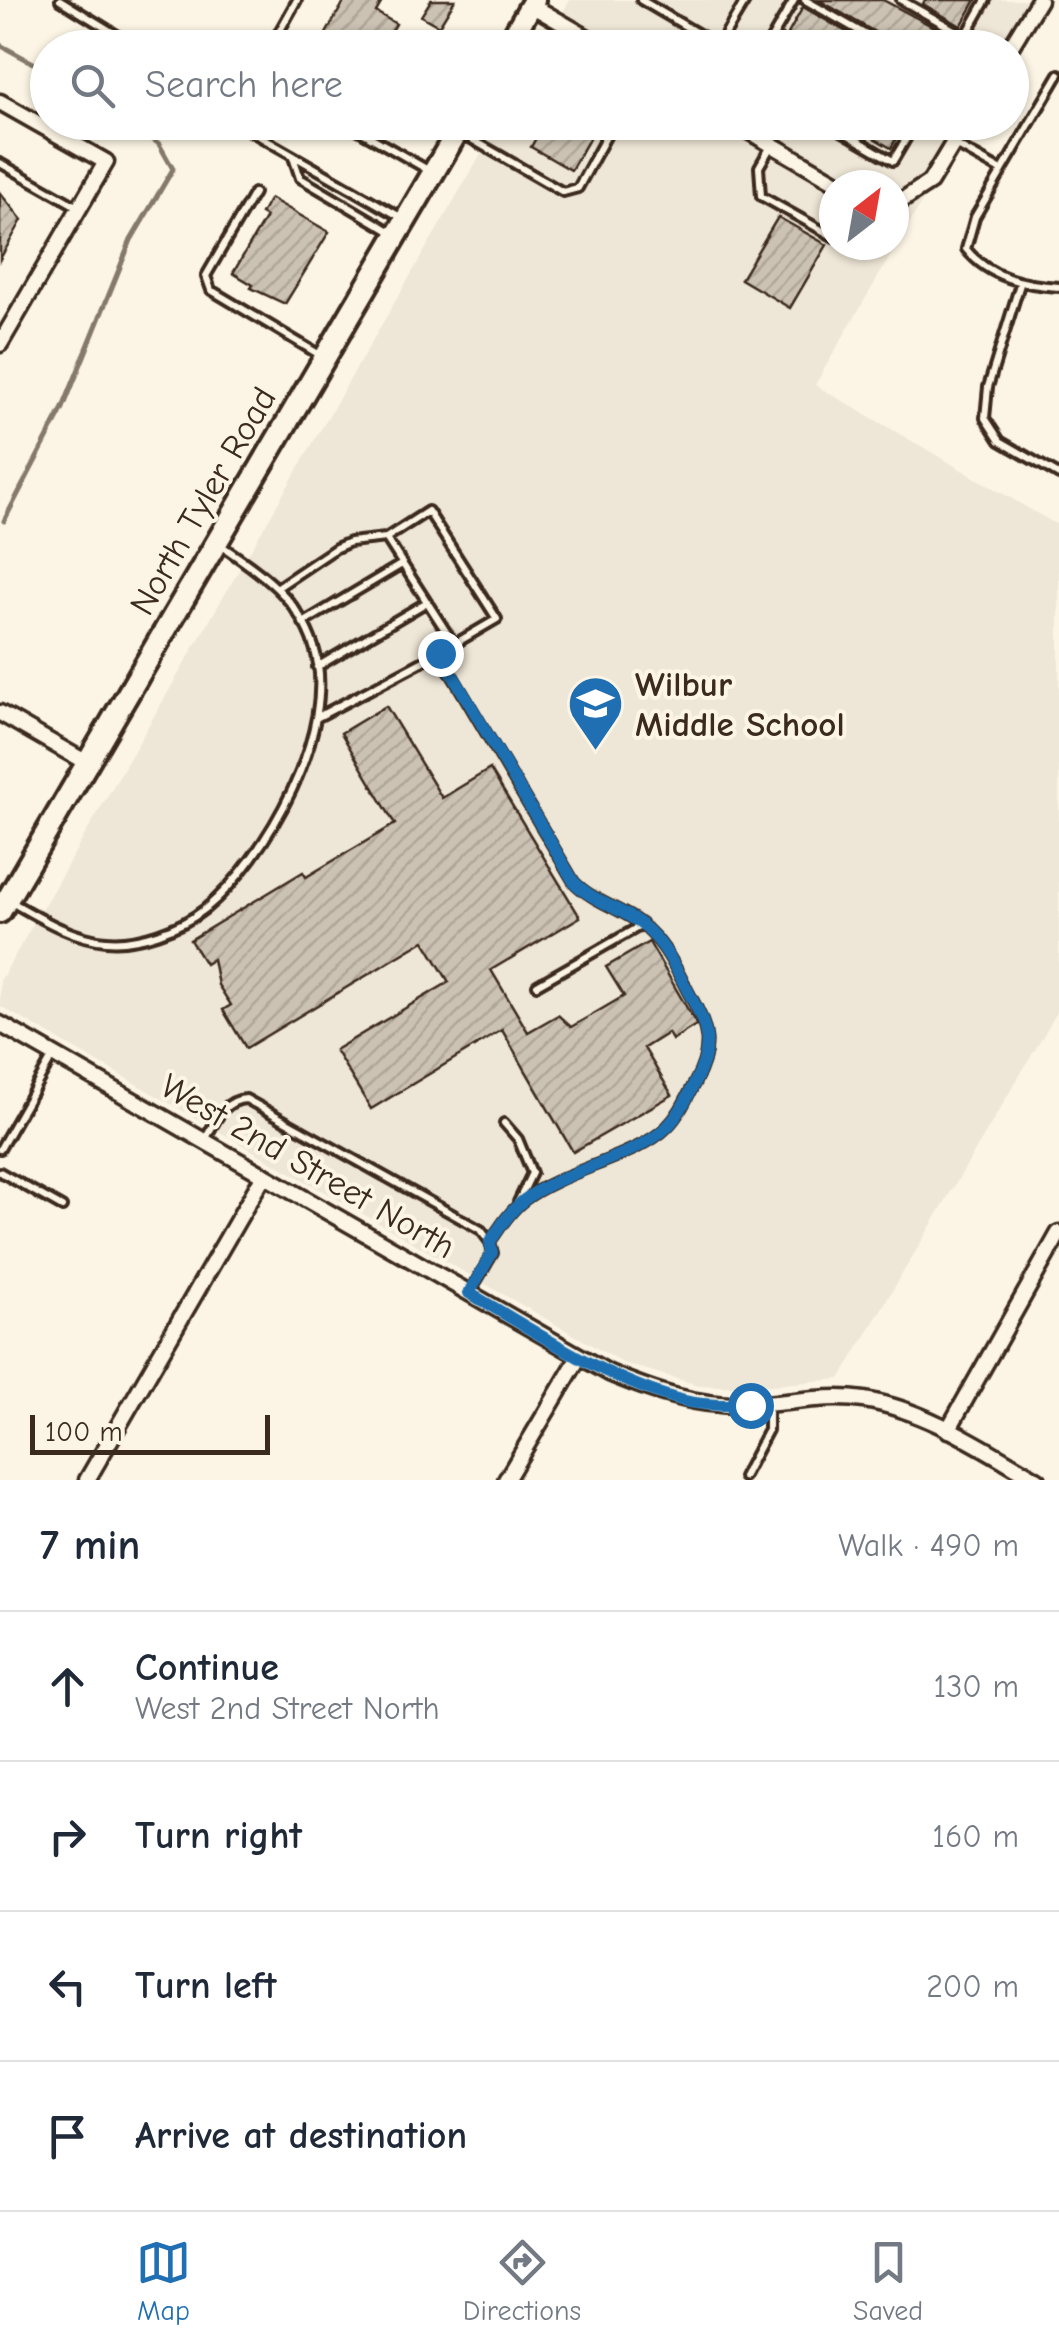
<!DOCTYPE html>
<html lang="en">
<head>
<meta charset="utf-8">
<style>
	:root { --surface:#fff; --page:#f2f2f3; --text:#1f2937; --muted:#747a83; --line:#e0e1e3; --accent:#1f6fb2 }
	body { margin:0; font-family:"Comic Neue",sans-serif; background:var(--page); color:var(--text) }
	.compass { position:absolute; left:819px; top:170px; width:90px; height:90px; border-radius:50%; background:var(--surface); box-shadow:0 2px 8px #0004; rotate:31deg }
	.scale { position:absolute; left:30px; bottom:25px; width:240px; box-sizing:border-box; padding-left:10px; border:5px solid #3b2a1e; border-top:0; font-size:28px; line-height:35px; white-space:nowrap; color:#3b2a1e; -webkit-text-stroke:8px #fcf5e5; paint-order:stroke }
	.stop { position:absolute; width:30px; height:30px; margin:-22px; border:8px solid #1f6fb2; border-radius:50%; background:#fff }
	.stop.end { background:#1f6fb2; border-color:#fff; box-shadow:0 2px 10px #0008 }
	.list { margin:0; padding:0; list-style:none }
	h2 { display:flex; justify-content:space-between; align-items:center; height:130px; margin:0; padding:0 40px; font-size:42px }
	h2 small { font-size:32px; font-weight:400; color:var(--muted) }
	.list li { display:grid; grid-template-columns:65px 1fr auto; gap:30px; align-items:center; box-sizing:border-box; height:150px; padding:0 40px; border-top:2px solid var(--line) }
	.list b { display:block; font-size:38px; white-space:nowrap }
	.list p { margin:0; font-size:32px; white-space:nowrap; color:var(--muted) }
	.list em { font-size:32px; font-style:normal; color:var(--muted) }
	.icon { flex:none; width:55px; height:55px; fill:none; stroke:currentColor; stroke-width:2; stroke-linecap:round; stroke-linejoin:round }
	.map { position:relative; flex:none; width:1059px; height:1480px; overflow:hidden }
	.search { position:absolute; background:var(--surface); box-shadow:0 2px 8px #0004; left:30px; right:30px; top:30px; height:110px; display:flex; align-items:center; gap:25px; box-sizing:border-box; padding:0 35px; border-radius:55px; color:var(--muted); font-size:38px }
	.sheet { height:730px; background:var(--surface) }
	nav { display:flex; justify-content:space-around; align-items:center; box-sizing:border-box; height:140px; border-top:2px solid var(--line); background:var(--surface); font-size:28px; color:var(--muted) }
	nav a { display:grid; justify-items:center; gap:5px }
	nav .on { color:var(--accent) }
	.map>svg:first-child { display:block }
</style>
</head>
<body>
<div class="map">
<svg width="1059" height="1480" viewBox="0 0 1059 1480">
	<defs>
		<pattern id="building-hatch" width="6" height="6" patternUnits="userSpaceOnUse" patternTransform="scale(2.5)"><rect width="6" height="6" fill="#ccc2b3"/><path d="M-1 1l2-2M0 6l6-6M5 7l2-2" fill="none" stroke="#b0a79a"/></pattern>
	</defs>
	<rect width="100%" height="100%" fill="#fcf5e5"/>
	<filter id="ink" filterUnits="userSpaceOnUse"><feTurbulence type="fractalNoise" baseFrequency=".01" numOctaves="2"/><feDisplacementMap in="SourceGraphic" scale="20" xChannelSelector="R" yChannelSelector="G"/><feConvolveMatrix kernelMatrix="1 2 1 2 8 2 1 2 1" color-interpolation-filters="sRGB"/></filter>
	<g filter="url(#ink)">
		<path fill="#eee6d6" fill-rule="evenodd" d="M 570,0 L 1039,0 L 1012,48 L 543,48 Z
			M 499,123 L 968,123 L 815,385 L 1059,526 L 1059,1009 L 840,1379 L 747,1387 L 698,1385 L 623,1363 L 0,1006 L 0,981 ZM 834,185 L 894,185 L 894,245 L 834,245 Z"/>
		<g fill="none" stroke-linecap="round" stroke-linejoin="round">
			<path stroke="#85796b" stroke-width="5" d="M 0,45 L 48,71
				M 4,521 L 63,408 L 131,240 L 173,169 L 159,144 L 130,122"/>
		</g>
		<path fill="url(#building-hatch)" stroke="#3b2a1e" stroke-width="2.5" d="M 345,0 L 383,0 L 376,12 L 396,24 L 382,48 L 318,48 Z
			M 431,0 L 455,0 L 439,26 L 421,16 Z
			M 819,0 L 883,0 L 954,38 L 948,48 L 896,48 L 892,42 Z
			M 925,0 L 976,0 L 961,26 L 923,4 Z
			M 803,7 L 874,48 L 811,48 L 788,34 Z
			M 545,122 L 599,122 L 571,170 L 531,147 Z
			M 846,122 L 905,122 L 891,148 Z
			M 0,193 L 22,220 L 0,259 Z
			M 270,198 L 329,232 L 285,304 L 251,288 L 253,285 L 233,273 L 266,217 L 261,214 Z
			M 778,217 L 827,245 L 790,308 L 741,279 Z
			M 386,706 L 442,798 L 490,769 L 580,917 L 491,970 L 528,1032 L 558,1015 L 571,1027 L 624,996 L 606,967 L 649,942 L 695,1022 L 696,1025 L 672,1040 L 668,1033 L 644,1048 L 672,1095 L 573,1152 L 502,1030 L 371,1109 L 335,1050 L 449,982 L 424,941 L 246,1048 L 223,1010 L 231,1005 L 218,985 L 213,959 L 205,964 L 190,940 L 303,872 L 306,877 L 395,824 L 341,733 Z"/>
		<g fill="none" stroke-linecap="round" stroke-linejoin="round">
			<defs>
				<path id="service" d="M 60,0 L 138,48
					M 641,0 L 709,40 L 721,41
					M 805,0 L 889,48
					M 901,0 L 965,36
					M 773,36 L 793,48
					M 270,48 L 297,0
					M 418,48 L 425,36
					M 717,48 L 746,0
					M 766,48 L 794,0
					M 959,48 L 986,0
					M 1059,74 L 975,217 L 966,249 C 989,278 1025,285 1059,287
					M 243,122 L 250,131 L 404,219
					M 345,122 L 367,135
					M 374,122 L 367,135 L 428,170
					M 826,122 L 893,161 L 916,122
					M 461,133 L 563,192 L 578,188 L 614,122
					M 954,144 L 1002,171
					M 771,146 L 759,167 L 761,196 L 834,237
					M 293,157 L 300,178 L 395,234
					M 0,163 L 78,207
					M 254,193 L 206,276 L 211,290 L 320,355
					M 1020,284 L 988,387 L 985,418 L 1000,441 L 1059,475
					M 386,538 L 454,644
					M 278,587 L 336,548 L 350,542 L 386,538 L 428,511 L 497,619 L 439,653
					M 303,623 L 402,564
					M 317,667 L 427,602
					M 316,718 L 439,653 L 574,882 C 595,904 629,910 650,932 C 668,949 679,975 691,997 C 709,1029 713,1049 695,1082 C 687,1097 680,1114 667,1127 C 636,1158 563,1170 524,1200 C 510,1211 500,1227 490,1242
					M 8,900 C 38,917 71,938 106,941 C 137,944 180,929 205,909 C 266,859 340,728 314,647 C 298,597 260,572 219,544
					M 537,985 L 642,925
					M 504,1123 L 518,1139 L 532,1173 L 518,1202
					M 205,1140 C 215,1122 223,1100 246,1099 L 481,1230 L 490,1242 L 493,1253 L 470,1292
					M 0,1149 L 53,1056
					M 0,1172 L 62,1207
					M 743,1477 L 768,1430 L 768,1405"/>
				<path id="minor" d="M 531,5 L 605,48
					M 1010,48 L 1039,0
					M 0,102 L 106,162 L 0,344
					M 733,122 L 841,185
					M 894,200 L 901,201 L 930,182 L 966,122
					M 0,713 L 87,763
					M 0,1024 L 609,1373 C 655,1392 698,1407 749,1405 C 788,1404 825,1394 864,1400 C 927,1410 984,1449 1038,1480
					M 948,1430 L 1059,1233
					M 87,1480 L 264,1175
					M 506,1480 L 579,1357"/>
				<path id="secondary" d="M 506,48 L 534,0
					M 0,912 L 463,122"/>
			</defs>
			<use href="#service" stroke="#3b2a1e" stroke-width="14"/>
			<use href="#minor" stroke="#3b2a1e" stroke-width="21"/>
			<use href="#secondary" stroke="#3b2a1e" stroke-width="28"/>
			<use href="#service" stroke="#fcf5e5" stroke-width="6"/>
			<use href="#minor" stroke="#fcf5e5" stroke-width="14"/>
			<use href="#secondary" stroke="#fcf5e5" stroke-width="20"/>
		</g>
	</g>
	<g fill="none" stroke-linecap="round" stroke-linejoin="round" filter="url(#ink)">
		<path stroke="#1f6fb2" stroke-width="12" d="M 440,653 L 574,882 C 595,904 629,910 650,932 C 668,949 679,975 691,997 C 709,1029 713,1048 695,1082 C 687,1098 680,1114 667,1127 C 636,1158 563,1170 524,1200 C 510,1211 500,1227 490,1242 L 492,1253 L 469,1293 C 537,1332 605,1380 681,1400 C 703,1406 728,1405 750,1405"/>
	</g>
	<defs>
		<symbol id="school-pin" viewBox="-11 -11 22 30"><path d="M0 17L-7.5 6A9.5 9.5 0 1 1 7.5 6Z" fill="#1f6fb2" stroke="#fcf5e5"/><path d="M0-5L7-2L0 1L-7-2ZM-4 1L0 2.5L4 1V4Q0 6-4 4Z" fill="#fff"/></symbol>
	</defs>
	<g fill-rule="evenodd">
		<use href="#school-pin" x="564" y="672" width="63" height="86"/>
	</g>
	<g text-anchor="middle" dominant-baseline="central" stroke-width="8" stroke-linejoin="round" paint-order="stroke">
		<g font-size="35" fill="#3b2a1e" stroke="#fcf5e5">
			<text transform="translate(203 501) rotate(-60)">North Tyler Road</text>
			<text transform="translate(308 1166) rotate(30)">West 2nd Street North</text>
		</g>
		<g font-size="35" font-weight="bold" fill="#3b2a1e" stroke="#fcf5e5" text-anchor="start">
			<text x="635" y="684">Wilbur<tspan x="635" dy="40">Middle School</tspan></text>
		</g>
	</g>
</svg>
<svg class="compass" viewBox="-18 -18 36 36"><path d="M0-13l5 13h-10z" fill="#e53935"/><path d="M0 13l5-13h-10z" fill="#747a83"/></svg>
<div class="scale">100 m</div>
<div class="stop" style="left:750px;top:1405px"></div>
<div class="stop end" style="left:440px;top:653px"></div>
<div class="search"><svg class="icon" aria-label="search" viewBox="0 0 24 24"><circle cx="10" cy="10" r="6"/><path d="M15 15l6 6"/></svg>Search here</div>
</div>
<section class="sheet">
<h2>7 min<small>Walk · 490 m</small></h2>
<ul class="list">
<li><svg class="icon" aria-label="ahead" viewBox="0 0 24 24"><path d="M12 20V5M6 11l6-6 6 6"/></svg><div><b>Continue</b><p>West 2nd Street North</p></div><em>130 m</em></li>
<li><svg class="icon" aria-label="right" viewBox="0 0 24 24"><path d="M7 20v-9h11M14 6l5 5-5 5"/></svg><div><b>Turn right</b></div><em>160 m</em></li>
<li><svg class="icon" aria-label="left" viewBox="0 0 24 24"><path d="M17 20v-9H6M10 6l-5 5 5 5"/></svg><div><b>Turn left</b></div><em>200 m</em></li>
<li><svg class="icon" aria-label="arrive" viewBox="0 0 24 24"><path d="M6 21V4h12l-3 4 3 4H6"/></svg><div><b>Arrive at destination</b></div></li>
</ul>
</section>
<nav>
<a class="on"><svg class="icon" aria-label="map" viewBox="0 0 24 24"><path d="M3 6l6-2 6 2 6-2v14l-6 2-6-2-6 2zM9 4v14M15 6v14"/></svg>Map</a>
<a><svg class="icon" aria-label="directions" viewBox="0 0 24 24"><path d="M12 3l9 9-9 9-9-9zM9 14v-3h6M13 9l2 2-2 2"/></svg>Directions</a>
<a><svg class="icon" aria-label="saved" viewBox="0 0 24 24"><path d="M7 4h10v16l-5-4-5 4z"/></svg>Saved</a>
</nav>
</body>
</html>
